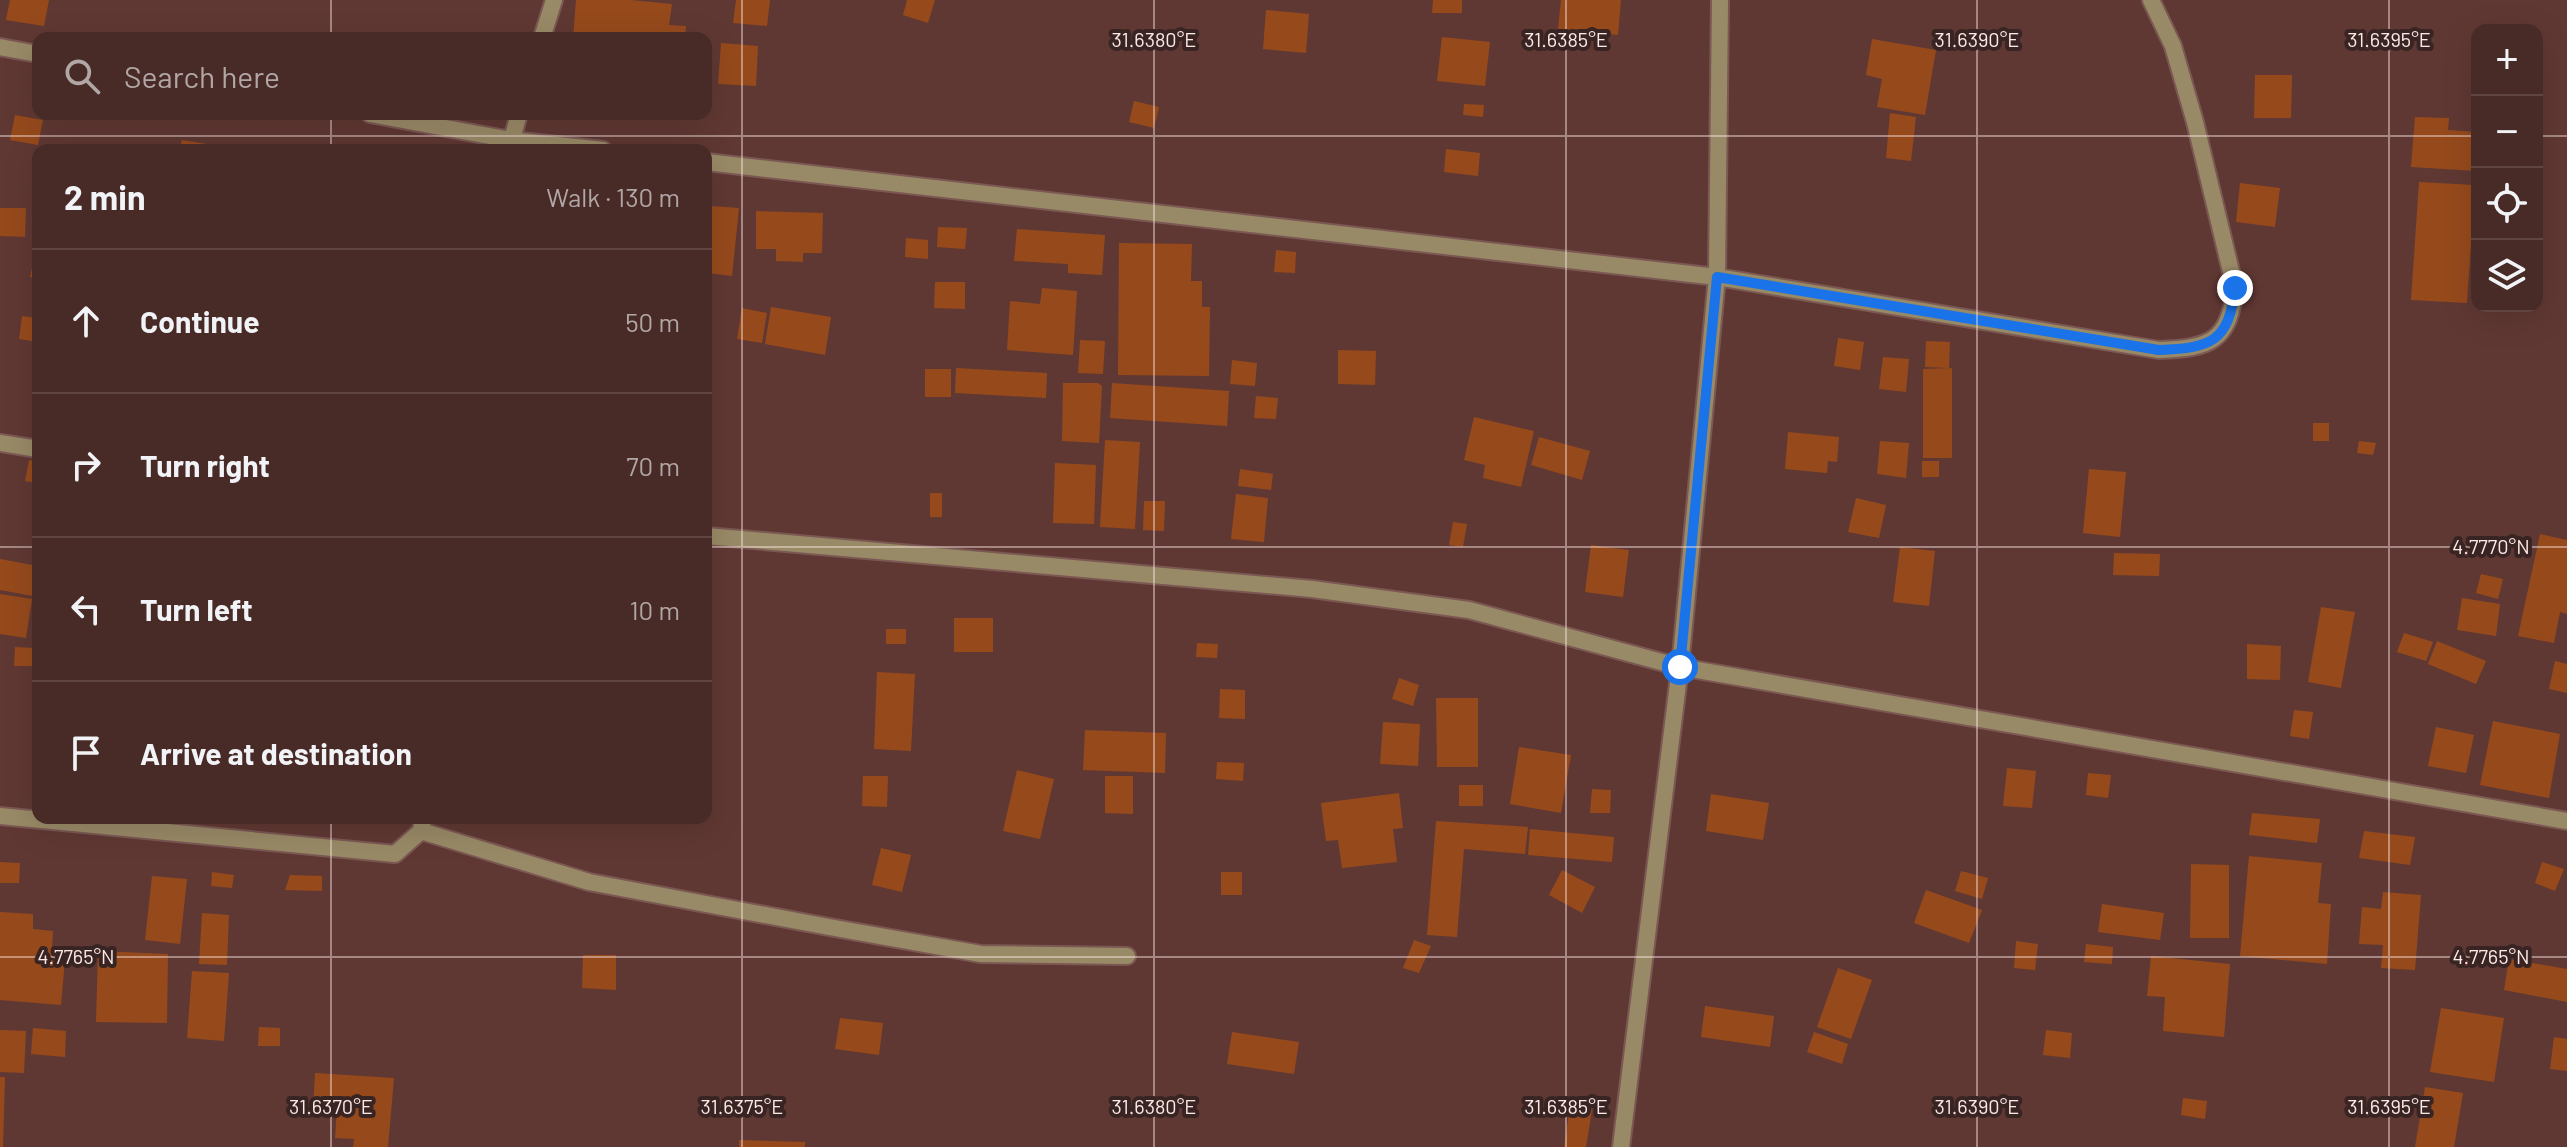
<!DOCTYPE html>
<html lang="en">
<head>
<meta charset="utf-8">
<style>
	:root { --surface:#482a26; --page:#4f322e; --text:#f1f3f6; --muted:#b1a7a7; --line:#604643 }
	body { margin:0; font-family:Barlow,sans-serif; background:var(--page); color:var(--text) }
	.controls { position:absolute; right:24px; top:24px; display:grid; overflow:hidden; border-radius:16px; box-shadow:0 8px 32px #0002 }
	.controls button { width:72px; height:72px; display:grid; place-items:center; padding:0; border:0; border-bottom:2px solid var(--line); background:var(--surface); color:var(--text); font:40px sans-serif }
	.stop { position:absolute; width:24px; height:24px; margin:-18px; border:6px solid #1a73e8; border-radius:50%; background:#fff }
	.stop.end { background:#1a73e8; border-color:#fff; box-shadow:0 2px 8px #0008 }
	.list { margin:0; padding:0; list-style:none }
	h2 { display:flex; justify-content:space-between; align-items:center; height:104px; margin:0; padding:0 32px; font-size:34px }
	h2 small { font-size:26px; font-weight:400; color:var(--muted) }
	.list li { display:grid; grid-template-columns:52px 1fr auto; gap:24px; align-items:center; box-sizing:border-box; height:144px; padding:0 32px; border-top:2px solid var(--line) }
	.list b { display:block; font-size:30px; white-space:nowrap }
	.list em { font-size:26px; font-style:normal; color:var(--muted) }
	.icon { flex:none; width:44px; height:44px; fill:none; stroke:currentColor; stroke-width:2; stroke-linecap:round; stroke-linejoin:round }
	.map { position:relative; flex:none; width:2567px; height:1147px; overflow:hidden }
	.search { position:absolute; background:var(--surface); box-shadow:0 8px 32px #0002; left:32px; top:32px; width:680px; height:88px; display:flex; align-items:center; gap:20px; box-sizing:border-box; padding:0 28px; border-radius:16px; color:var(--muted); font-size:30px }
	.panel { position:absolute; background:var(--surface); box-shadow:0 8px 32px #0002; left:32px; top:144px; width:680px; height:680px; border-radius:16px }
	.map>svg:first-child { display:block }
</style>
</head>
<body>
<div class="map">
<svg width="2567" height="1147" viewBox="0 0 2567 1147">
	<rect width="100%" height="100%" fill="#603833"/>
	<path fill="#964a1c" d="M 10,0 L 49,0 L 44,26 L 6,20 Z
		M 576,0 L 631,0 L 672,4 L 669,25 L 686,26 L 685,38 L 573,38 Z
		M 736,0 L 770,0 L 767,26 L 733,23 Z
		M 907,0 L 935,0 L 928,23 L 903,15 Z
		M 1433,0 L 1462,0 L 1462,13 L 1432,13 Z
		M 1561,0 L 1621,0 L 1618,35 L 1558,29 Z
		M 1266,10 L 1309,14 L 1306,53 L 1263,49 Z
		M 1442,37 L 1490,42 L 1485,86 L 1437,81 Z
		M 1872,39 L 1936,50 L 1925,115 L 1877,107 L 1882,79 L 1866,75 Z
		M 721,43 L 758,46 L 756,86 L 718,84 Z
		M 2255,75 L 2292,75 L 2291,118 L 2254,118 Z
		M 1134,101 L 1159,107 L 1154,128 L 1129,122 Z
		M 1464,104 L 1484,105 L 1483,117 L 1463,115 Z
		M 1890,113 L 1916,117 L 1911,161 L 1886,158 Z
		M 15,115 L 43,120 L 38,145 L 10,140 Z
		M 2415,117 L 2449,118 L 2448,130 L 2477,132 L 2477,171 L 2411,167 Z
		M 182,140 L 207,144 L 206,150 L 179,150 Z
		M 1446,149 L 1480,153 L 1478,176 L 1444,172 Z
		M 2419,182 L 2475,185 L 2467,303 L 2411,300 Z
		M 2240,183 L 2280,188 L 2275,227 L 2236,222 Z
		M 711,206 L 739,208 L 732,276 L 706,273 Z
		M 0,208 L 26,208 L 25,237 L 0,236 Z
		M 756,211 L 823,213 L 822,253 L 803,253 L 803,262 L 776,261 L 776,249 L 756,249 Z
		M 938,227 L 967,228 L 965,249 L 937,247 Z
		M 1017,229 L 1105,235 L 1102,275 L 1068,273 L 1068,264 L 1014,261 Z
		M 906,238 L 928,240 L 928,259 L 905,257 Z
		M 1119,243 L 1192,244 L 1191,281 L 1202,281 L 1202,307 L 1210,307 L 1209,376 L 1118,375 Z
		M 37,244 L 38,244 L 38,279 L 30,277 Z
		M 1276,250 L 1296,252 L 1295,273 L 1274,272 Z
		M 935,282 L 965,282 L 965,309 L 934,308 Z
		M 1042,288 L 1077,291 L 1073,355 L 1007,350 L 1010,301 L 1040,304 Z
		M 771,307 L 831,317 L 825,355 L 765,344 Z
		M 742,308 L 767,313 L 762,343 L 737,339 Z
		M 22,316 L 38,318 L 38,342 L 19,339 Z
		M 1838,338 L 1864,342 L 1860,370 L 1834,366 Z
		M 1080,340 L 1105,341 L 1103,374 L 1078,373 Z
		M 1926,341 L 1950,342 L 1949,368 L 1925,367 Z
		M 1338,350 L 1376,351 L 1375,385 L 1338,384 Z
		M 1883,357 L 1909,359 L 1906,392 L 1879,389 Z
		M 1232,360 L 1257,363 L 1255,386 L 1230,384 Z
		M 956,368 L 1047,373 L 1046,398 L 955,393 Z
		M 1952,368 L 1952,458 L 1923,458 L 1923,369 Z
		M 925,369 L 951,369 L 951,397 L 925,397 Z
		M 1063,383 L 1098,383 L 1102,386 L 1099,443 L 1062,441 Z
		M 1112,383 L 1229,391 L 1227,426 L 1110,418 Z
		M 1256,396 L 1278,398 L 1276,419 L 1254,418 Z
		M 1474,417 L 1534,431 L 1521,487 L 1483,478 L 1485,465 L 1464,460 Z
		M 2313,423 L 2329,423 L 2329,441 L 2313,441 Z
		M 1788,432 L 1839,437 L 1837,462 L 1828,461 L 1827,473 L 1785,469 Z
		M 1539,437 L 1590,451 L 1582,480 L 1531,465 Z
		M 1105,440 L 1140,442 L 1135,529 L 1100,527 Z
		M 1880,441 L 1909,443 L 1906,478 L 1877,474 Z
		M 2359,441 L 2376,443 L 2373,455 L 2357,453 Z
		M 29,460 L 38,461 L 38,483 L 25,481 Z
		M 1922,461 L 1939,461 L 1939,477 L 1922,477 Z
		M 1055,463 L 1096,465 L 1094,524 L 1053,523 Z
		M 1240,469 L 1273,474 L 1271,490 L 1238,486 Z
		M 2089,469 L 2126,472 L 2120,537 L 2083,533 Z
		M 930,493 L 942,493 L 942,517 L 930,517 Z
		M 1236,494 L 1268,498 L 1264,542 L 1231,539 Z
		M 1856,498 L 1886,505 L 1879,538 L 1848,532 Z
		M 1144,501 L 1165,501 L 1164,531 L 1143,530 Z
		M 1453,522 L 1467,524 L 1463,547 L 1449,545 Z
		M 2540,534 L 2567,540 L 2567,614 L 2560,612 L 2554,643 L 2518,636 Z
		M 1591,545 L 1629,550 L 1623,597 L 1585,592 Z
		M 1900,547 L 1935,551 L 1929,606 L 1893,602 Z
		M 2114,553 L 2160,554 L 2159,576 L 2113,575 Z
		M 0,559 L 38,566 L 38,597 L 0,590 Z
		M 2481,574 L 2503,579 L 2498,599 L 2476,593 Z
		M 0,594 L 32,599 L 26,638 L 0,634 Z
		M 2462,598 L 2500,604 L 2496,636 L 2457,630 Z
		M 2321,607 L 2355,612 L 2341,688 L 2308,682 Z
		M 954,618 L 993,618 L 993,652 L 954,652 Z
		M 886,629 L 906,629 L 906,644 L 886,644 Z
		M 2404,633 L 2433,642 L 2426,661 L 2397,652 Z
		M 2437,641 L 2486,661 L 2476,684 L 2428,664 Z
		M 1197,643 L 1218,644 L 1217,658 L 1196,657 Z
		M 2247,644 L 2281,646 L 2280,680 L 2247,679 Z
		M 15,647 L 35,648 L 34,666 L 14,666 Z
		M 2555,661 L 2567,664 L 2567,693 L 2549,689 Z
		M 877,672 L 915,674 L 911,751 L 874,749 Z
		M 1399,678 L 1419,685 L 1413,706 L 1392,699 Z
		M 1220,689 L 1245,690 L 1245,719 L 1219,718 Z
		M 1436,698 L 1478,698 L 1478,767 L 1437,767 Z
		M 2294,710 L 2313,712 L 2309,739 L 2290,736 Z
		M 2493,721 L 2560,734 L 2549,798 L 2480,785 Z
		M 1383,722 L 1420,724 L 1418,766 L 1380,764 Z
		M 2436,727 L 2474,735 L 2466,773 L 2428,766 Z
		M 1085,730 L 1166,733 L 1165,773 L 1083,770 Z
		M 1519,747 L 1571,755 L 1561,813 L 1510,804 Z
		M 1217,762 L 1244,763 L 1243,781 L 1216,779 Z
		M 2007,768 L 2036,771 L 2032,808 L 2003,806 Z
		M 1017,770 L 1054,779 L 1040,839 L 1003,831 Z
		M 2088,773 L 2111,775 L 2108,798 L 2086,795 Z
		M 863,776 L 888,776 L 887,807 L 862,806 Z
		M 1105,776 L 1133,776 L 1133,814 L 1105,813 Z
		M 1459,785 L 1483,785 L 1483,806 L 1459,806 Z
		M 1592,789 L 1611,790 L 1610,813 L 1590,813 Z
		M 1399,793 L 1403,828 L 1393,829 L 1397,862 L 1342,868 L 1338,840 L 1326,841 L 1321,803 Z
		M 1711,794 L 1769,803 L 1763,840 L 1706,831 Z
		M 2252,813 L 2320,819 L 2317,843 L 2249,835 Z
		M 1436,821 L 1528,827 L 1525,854 L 1464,849 L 1457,937 L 1427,935 Z
		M 1530,829 L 1614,837 L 1612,862 L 1528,855 Z
		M 2364,831 L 2415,837 L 2410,865 L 2359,858 Z
		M 881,848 L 911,855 L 902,892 L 872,885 Z
		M 2249,856 L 2322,863 L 2318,903 L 2331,904 L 2327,964 L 2240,956 Z
		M 0,862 L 20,863 L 19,883 L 0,883 Z
		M 2542,862 L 2564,869 L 2555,891 L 2535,883 Z
		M 2191,864 L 2229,865 L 2229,938 L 2190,938 Z
		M 1562,870 L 1595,887 L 1582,913 L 1549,895 Z
		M 1961,871 L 1988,878 L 1982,899 L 1955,891 Z
		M 212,872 L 234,875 L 232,888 L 211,886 Z
		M 1221,872 L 1242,872 L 1242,895 L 1221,895 Z
		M 290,875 L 322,876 L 322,891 L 285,890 Z
		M 152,876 L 187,879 L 180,944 L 145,940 Z
		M 1926,890 L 1982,910 L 1969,943 L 1914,923 Z
		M 2383,892 L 2421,895 L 2415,970 L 2381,968 L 2383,945 L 2359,944 L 2362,907 L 2381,909 Z
		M 2102,904 L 2164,913 L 2160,940 L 2098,932 Z
		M 0,912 L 33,914 L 33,929 L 53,931 L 52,948 L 66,949 L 61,1005 L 0,1000 Z
		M 202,913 L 229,915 L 227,965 L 199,964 Z
		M 1414,940 L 1431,946 L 1419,973 L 1403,968 Z
		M 2016,941 L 2038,944 L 2035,970 L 2014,968 Z
		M 2086,944 L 2113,947 L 2112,964 L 2084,962 Z
		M 98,951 L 168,954 L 167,1023 L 96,1022 Z
		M 583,955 L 616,955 L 616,990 L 582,988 Z
		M 2151,956 L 2230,964 L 2224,1037 L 2163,1031 L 2165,997 L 2147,996 Z
		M 2509,959 L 2567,969 L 2567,1002 L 2504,990 Z
		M 1838,968 L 1872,980 L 1851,1039 L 1817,1027 Z
		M 192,971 L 229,973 L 224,1041 L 187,1038 Z
		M 1705,1006 L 1774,1016 L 1770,1047 L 1701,1037 Z
		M 2441,1008 L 2504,1018 L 2494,1082 L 2430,1072 Z
		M 840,1018 L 883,1023 L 879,1055 L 835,1049 Z
		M 259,1027 L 280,1028 L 280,1046 L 258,1046 Z
		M 33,1028 L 66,1031 L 65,1057 L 31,1054 Z
		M 0,1030 L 26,1031 L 24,1073 L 0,1072 Z
		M 2046,1030 L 2072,1033 L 2070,1058 L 2043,1055 Z
		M 1232,1032 L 1299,1042 L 1294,1074 L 1227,1064 Z
		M 1814,1032 L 1848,1044 L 1842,1064 L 1807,1052 Z
		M 2554,1037 L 2567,1039 L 2567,1071 L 2550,1069 Z
		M 315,1073 L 394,1078 L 388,1147 L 353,1147 L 354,1139 L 335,1138 L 337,1109 L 313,1107 Z
		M 0,1077 L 5,1077 L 3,1147 L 0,1147 Z
		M 2425,1087 L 2463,1093 L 2454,1147 L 2415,1147 Z
		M 2183,1098 L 2207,1101 L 2205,1119 L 2181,1115 Z
		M 1570,1106 L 1592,1110 L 1586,1147 L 1564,1147 Z
		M 739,1140 L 805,1142 L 805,1147 L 739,1147 Z"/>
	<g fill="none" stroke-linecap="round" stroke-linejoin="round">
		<defs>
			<path id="street" d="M 542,38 L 554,0
				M 0,47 L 38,54
				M 370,114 L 511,140 L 603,150
				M 510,147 L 519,114
				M 706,162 L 1717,277 L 2159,350 C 2210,348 2229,342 2235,288 L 2195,122 L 2173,46 L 2151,0
				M 0,443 L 38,449
				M 706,536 L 1312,589 L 1469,610 L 1680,667 L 2567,821
				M 0,816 L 395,854 L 421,831 L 423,818
				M 421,831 L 589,882 L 829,927 L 981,954 L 1127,956
				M 1621,1147 L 1680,667 L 1717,277 L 1720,0"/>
		</defs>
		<use href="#street" stroke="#7c5853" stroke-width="20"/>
		<use href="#street" stroke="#998a67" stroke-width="16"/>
	</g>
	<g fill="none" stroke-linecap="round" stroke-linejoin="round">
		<path stroke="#1a73e8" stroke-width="10" d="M 1680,667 L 1717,277 L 2159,350 C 2211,348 2229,342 2235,288"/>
	</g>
	<path fill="none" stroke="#fde8e5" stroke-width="2" stroke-opacity="0.45" d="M 331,0 L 331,38M 742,0 L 742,1147M 1154,0 L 1154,1147M 1566,0 L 1566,1147M 1977,0 L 1977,1147M 2389,0 L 2389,1147M 331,114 L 331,150M 0,136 L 2477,136M 2537,136 L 2567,136M 0,547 L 38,547M 706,547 L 2567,547M 331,818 L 331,1147M 0,957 L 2567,957"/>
	<g font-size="20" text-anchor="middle" fill="#fde8e5" stroke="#382523" stroke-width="8" stroke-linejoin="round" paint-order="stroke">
		<text x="1154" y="47">31.6380°E</text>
		<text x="1566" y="47">31.6385°E</text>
		<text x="1977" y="47">31.6390°E</text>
		<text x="2389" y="47">31.6395°E</text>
		<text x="2491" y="554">4.7770°N</text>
		<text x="76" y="964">4.7765°N</text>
		<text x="2491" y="964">4.7765°N</text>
		<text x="331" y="1114">31.6370°E</text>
		<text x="742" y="1114">31.6375°E</text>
		<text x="1154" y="1114">31.6380°E</text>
		<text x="1566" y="1114">31.6385°E</text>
		<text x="1977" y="1114">31.6390°E</text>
		<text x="2389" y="1114">31.6395°E</text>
	</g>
</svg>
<div class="controls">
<button>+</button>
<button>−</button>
<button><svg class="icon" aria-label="locate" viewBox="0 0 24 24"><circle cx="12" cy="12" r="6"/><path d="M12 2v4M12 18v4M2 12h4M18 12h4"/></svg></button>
<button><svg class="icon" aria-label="layers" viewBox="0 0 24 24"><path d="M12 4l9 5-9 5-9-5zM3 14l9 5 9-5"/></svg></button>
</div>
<div class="stop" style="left:1680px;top:667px"></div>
<div class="stop end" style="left:2235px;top:288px"></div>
<div class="search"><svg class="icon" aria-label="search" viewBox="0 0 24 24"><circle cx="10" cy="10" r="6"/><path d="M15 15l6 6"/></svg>Search here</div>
<section class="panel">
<h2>2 min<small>Walk · 130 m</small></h2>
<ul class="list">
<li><svg class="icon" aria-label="ahead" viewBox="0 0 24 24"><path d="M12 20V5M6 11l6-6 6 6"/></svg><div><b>Continue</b></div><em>50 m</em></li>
<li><svg class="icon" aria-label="right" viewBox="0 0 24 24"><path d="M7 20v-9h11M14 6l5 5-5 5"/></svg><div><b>Turn right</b></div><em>70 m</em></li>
<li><svg class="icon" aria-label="left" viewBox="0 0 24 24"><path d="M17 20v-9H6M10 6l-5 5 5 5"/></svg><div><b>Turn left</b></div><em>10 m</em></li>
<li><svg class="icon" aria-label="arrive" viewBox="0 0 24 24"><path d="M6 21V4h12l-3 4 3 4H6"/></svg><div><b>Arrive at destination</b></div></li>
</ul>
</section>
</div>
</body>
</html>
